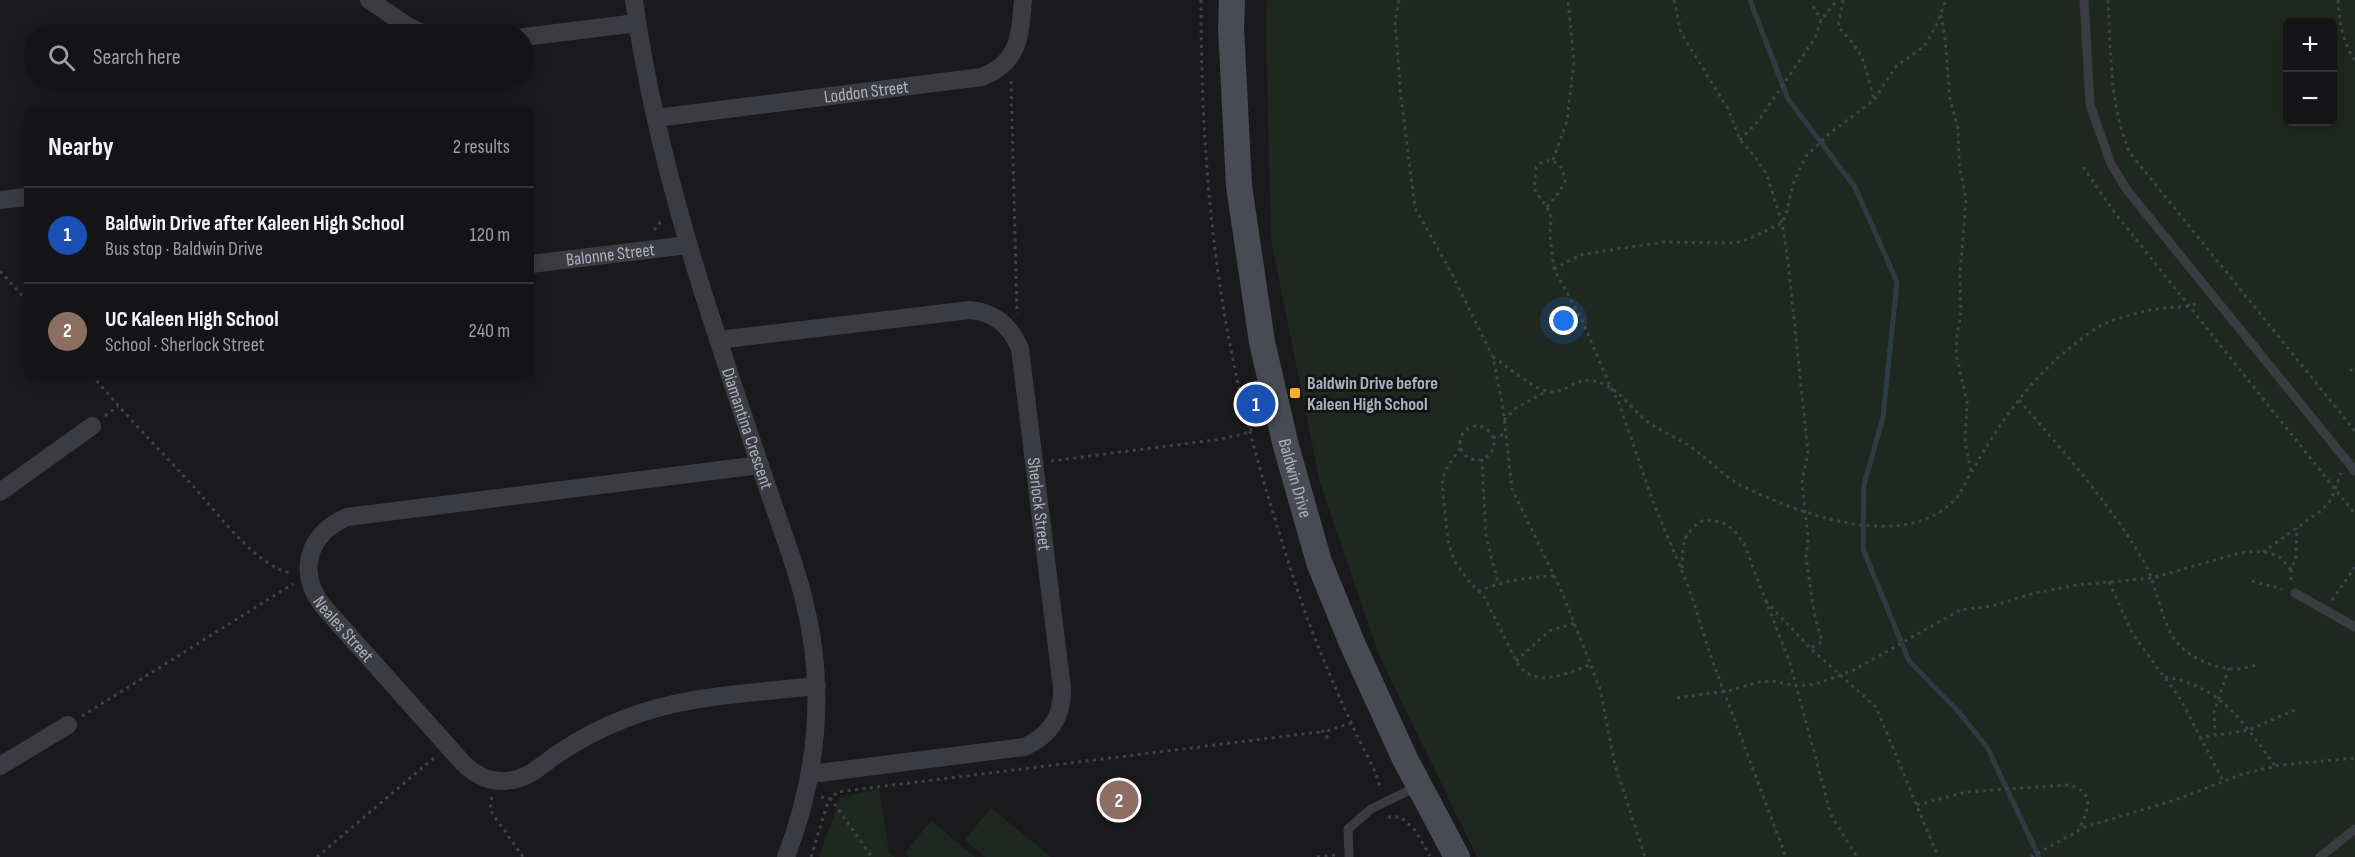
<!DOCTYPE html>
<html lang="en">
<head>
<meta charset="utf-8">
<style>
	:root { --surface:#141416; --page:#1d1d1f; --text:#f1f3f6; --muted:#9d9ea1; --line:#333335; --accent:#ffac2f }
	body { margin:0; font-family:"Sofia Sans Condensed",sans-serif; background:var(--page); color:var(--text) }
	.controls { position:absolute; right:18px; top:18px; display:grid; overflow:hidden; border-radius:9px; box-shadow:0 3px 15px #0003 }
	.controls button { width:54px; height:54px; display:grid; place-items:center; padding:0; border:0; border-bottom:2px solid var(--line); background:var(--surface); color:var(--text); font:30px sans-serif }
	.you { position:absolute; left:1564px; top:321px; width:21px; height:21px; margin:-15px; border:4px solid #fff; border-radius:50%; background:#1a73e8; box-shadow:0 0 0 9px #1a73e833 }
	.badge { display:grid; place-items:center; width:39px; height:39px; border-radius:50%; background:var(--accent); color:#fff; font-size:20px; font-weight:700 }
	.pin { position:absolute; translate:-50% -50%; border:3px solid #fff; box-shadow:0 2px 6px #0006 }
	.list { margin:0; padding:0; list-style:none }
	h2 { display:flex; justify-content:space-between; align-items:center; height:78px; margin:0; padding:0 24px; font-size:26px }
	h2 small { font-size:20px; font-weight:400; color:var(--muted) }
	.list li { display:grid; grid-template-columns:39px 1fr auto; gap:18px; align-items:center; box-sizing:border-box; height:96px; padding:0 24px; border-top:2px solid var(--line) }
	.list b { display:block; font-size:22px; white-space:nowrap }
	.list p { margin:0; font-size:20px; white-space:nowrap; color:var(--muted) }
	.list em { font-size:20px; font-style:normal; color:var(--muted) }
	.icon { flex:none; width:33px; height:33px; fill:none; stroke:currentColor; stroke-width:2; stroke-linecap:round; stroke-linejoin:round }
	.map { position:relative; flex:none; width:2355px; height:857px; overflow:hidden }
	.search { position:absolute; background:var(--surface); box-shadow:0 3px 15px #0003; left:24px; top:24px; width:510px; height:66px; display:flex; align-items:center; gap:15px; box-sizing:border-box; padding:0 21px; border-radius:33px; color:var(--muted); font-size:22px }
	.panel { position:absolute; background:var(--surface); box-shadow:0 3px 15px #0003; left:24px; top:108px; width:510px; height:270px; border-radius:9px }
	.map>svg:first-child { display:block }
</style>
</head>
<body>
<div class="map">
<svg width="2355" height="857" viewBox="0 0 2355 857">
	<rect width="100%" height="100%" fill="#1a1a1d"/>
	<path fill="#1f2820" fill-rule="evenodd" d="M 1267,0 L 2355,0 L 2355,857 L 1477,857 L 1379,655 L 1320,483 L 1271,239 L 1266,32 ZM 2288,22 L 2332,22 L 2332,122 L 2288,122 Z
		M 879,788 L 889,852 L 895,857 L 819,857 L 840,798 Z
		M 991,808 L 1051,857 L 985,857 L 965,840 Z
		M 931,821 L 975,857 L 909,857 L 905,853 Z"/>
	<g fill="none" stroke-linecap="round" stroke-linejoin="round">
		<path stroke="#2e3b42" stroke-width="5" d="M 1750,0 L 1788,99 L 1855,187 L 1897,282 L 1883,417 L 1864,485 L 1863,549 L 1909,661 L 1957,710 L 1987,747 L 2039,857"/>
		<path stroke="#404349" stroke-width="3" stroke-dasharray="3 4.5" stroke-linecap="butt" d="M 1201,0 C 1201,143 1212,289 1249,428 C 1262,479 1278,529 1294,580 C 1311,632 1332,682 1355,731 C 1362,748 1378,772 1380,789
			M 1399,0 L 1395,21 L 1401,97 L 1415,208 L 1451,272 L 1493,357 L 1503,408 L 1512,489 L 1562,592 L 1600,689 L 1615,765 L 1645,857
			M 1674,0 L 1681,33 L 1728,109 L 1740,140 L 1756,158 L 1767,175 L 1782,223 L 1788,261 L 1808,453 L 1802,482 L 1808,539 L 1806,557 L 1814,612 L 1822,642 L 1810,648
			M 1843,0 L 1838,27 C 1866,55 1864,63 1874,100
			M 2108,0 C 2111,51 2109,106 2130,153 L 2355,431
			M 2338,0 C 2339,20 2343,44 2355,60
			M 1813,6 L 1821,20
			M 1941,15 L 1945,38 L 1950,100 L 1958,128 L 1959,163 L 1966,199 L 1960,276 L 1961,312 L 1957,336 L 1956,353 L 1967,402 L 1965,442 L 1971,471
			M 1011,81 L 1017,314
			M 1740,140 L 1759,120 L 1815,38 L 1821,20 L 1837,0
			M 1553,160 L 1567,121 L 1574,62 L 1568,0
			M 2083,167 L 2115,213 L 2355,514
			M 1547,207 L 1560,191 L 1565,181 C 1562,165 1559,160 1543,161 L 1536,168 L 1534,189 L 1547,207 L 1551,217 L 1550,236 L 1554,269 L 1581,318 L 1611,388 L 1619,403 L 1652,499 L 1689,588 L 1711,657 L 1786,857
			M 654,230 L 663,219
			M 1554,269 L 1580,255 L 1623,248 L 1664,242 L 1735,243 L 1749,239 L 1782,223 L 1786,214 L 1793,184 L 1806,156 L 1829,134 L 1874,100 L 1896,66 L 1924,47 L 1936,26 L 1946,0
			M 0,271 L 27,301
			M 1493,357 C 1507,366 1532,388 1547,391 C 1570,396 1576,369 1607,386 C 1623,394 1634,412 1648,422 C 1662,432 1678,438 1692,448 C 1709,459 1724,477 1742,486 C 1801,514 1908,556 1959,495 C 1990,437 2025,380 2079,341 C 2087,334 2097,327 2106,323 C 2124,316 2145,310 2164,308 C 2176,307 2188,308 2200,302
			M 2350,371 L 2355,367
			M 92,375 C 124,414 160,450 194,487 C 217,513 239,543 268,563 C 276,568 283,572 293,573
			M 2019,400 C 2064,452 2109,502 2144,562 C 2158,587 2161,626 2180,646 C 2192,658 2216,669 2233,669 C 2241,669 2249,667 2256,665
			M 105,416 L 118,406
			M 1504,420 L 1516,408 L 1547,391
			M1460 443a17 17 0 1 1 34 0a17 17 0 1 1-34 0Z
			M 1493,438 L 1506,434
			M 1460,448 L 1445,471 L 1442,484 L 1448,541 L 1454,561 L 1468,580 L 1485,598 L 1516,661 C 1533,691 1565,673 1590,665
			M 1482,459 L 1486,536 L 1498,583
			M 1051,461 L 1222,439 L 1250,432 L 1252,426 L 1260,424
			M 2263,552 L 2322,510 L 2331,500 L 2341,473
			M 1682,568 C 1683,546 1681,534 1702,521 C 1724,519 1733,527 1744,544 L 1790,663 L 1831,815 L 1857,857
			M 2291,580 L 2291,570 L 2296,556 L 2297,528
			M 2252,581 L 2282,589
			M 2109,582 L 2132,633 L 2181,700 L 2223,781
			M 1478,591 C 1503,581 1528,577 1555,576
			M 2332,600 L 2355,567
			M 1766,601 L 1810,648 L 1876,707 L 1938,857
			M 1516,661 L 1549,631 L 1575,623
			M 2165,677 C 2223,687 2243,722 2275,766
			M 1677,698 L 1732,690 L 1759,682 L 1772,681 L 1797,686 L 1816,684 L 1852,671 L 1960,610 L 1992,606 L 2035,593 L 2077,585 L 2152,578 L 2236,554 L 2254,551 L 2270,553 L 2281,558 L 2291,570
			M 82,716 L 293,584
			M 2215,736 L 2214,712 L 2229,668
			M 2199,738 L 2249,730 L 2297,709
			M 492,797 L 490,810 L 523,857
			M 821,797 L 831,799 L 837,792 L 1319,732 L 1321,729 L 1327,737 L 1327,731 L 1351,723
			M 1917,805 L 1966,792 L 2067,785 C 2095,791 2089,807 2080,828
			M 1388,817 L 1401,817 L 1415,830 L 1430,856
			M 317,857 L 435,757
			M 811,857 L 827,805 L 831,799 L 872,857
			M 1317,857 L 1335,855
			M 2031,857 L 2085,827 L 2175,800 L 2243,774 L 2280,765 L 2355,758"/>
		<path stroke="#3b3c42" stroke-width="9" d="M 2084,0 L 2090,105 L 2111,164 L 2127,190 L 2355,471
			M 2295,593 L 2355,627
			M 1349,857 L 1348,829 L 1371,809 L 1418,786
			M 2320,857 L 2355,829"/>
		<g stroke="#3b3c42" stroke-width="18">
			<path d="M 369,0 L 409,27 L 424,34"/>
			<path id="s1" d="M 634,0 C 650,116 682,231 719,342 C 736,395 754,448 772,501 C 783,533 796,566 804,600 C 826,686 818,774 786,857"/>
			<path d="M 524,37 L 637,23"/>
			<path id="s2" d="M 656,118 L 982,77 C 1020,62 1020,35 1023,0"/>
			<path d="M 0,200 L 27,197"/>
			<path id="s3" d="M 531,264 L 688,245"/>
			<path id="s4" d="M 718,340 L 970,310 C 994,312 1011,326 1020,349 L 1062,688 C 1063,716 1050,736 1024,747 L 811,774"/>
			<path id="s5" d="M 760,465 L 347,517 C 308,534 297,571 322,605 L 463,763 C 476,776 493,784 512,780 C 531,777 544,763 559,753 C 580,739 601,728 624,719 C 684,695 753,693 817,686"/>
			<path d="M 0,492 L 92,426"/>
			<path d="M 0,766 L 68,725"/>
		</g>
		<path stroke="#484b52" stroke-width="26" id="s6" d="M 1232,0 L 1231,27 L 1239,186 L 1262,342 L 1286,446 L 1319,562 L 1352,643 L 1405,759 L 1457,857"/>
	</g>
	<rect fill="#ffac2f" stroke="#151518" stroke-width="2" x="1289" y="387" width="12" height="12" rx="3"/>
	<g text-anchor="middle" dominant-baseline="central" stroke-width="6" stroke-linejoin="round" paint-order="stroke">
		<g font-size="18" fill="#acb2bd" stroke="#151518">
			<text stroke="none"><textPath href="#s2" startOffset="212">Loddon Street</textPath></text>
			<text stroke="none"><textPath href="#s3" startOffset="80">Balonne Street</textPath></text>
			<text stroke="none"><textPath href="#s1" startOffset="444">Diamantina Crescent</textPath></text>
			<text stroke="none"><textPath href="#s6" startOffset="484">Baldwin Drive</textPath></text>
			<text stroke="none"><textPath href="#s4" startOffset="477">Sherlock Street</textPath></text>
			<text stroke="none"><textPath href="#s5" startOffset="556">Neales Street</textPath></text>
		</g>
		<g font-size="18" font-weight="bold" fill="#acb2bd" stroke="#151518" text-anchor="start">
			<text x="1307" y="383">Baldwin Drive before<tspan x="1307" dy="21">Kaleen High School</tspan></text>
		</g>
	</g>
</svg>
<div class="controls">
<button>+</button>
<button>−</button>
</div>
<div class="you"></div>
<div class="pin badge" style="left:1256px;top:404px;background:#1a4fb4">1</div>
<div class="pin badge" style="left:1119px;top:800px;background:#8d6e63">2</div>
<div class="search"><svg class="icon" aria-label="search" viewBox="0 0 24 24"><circle cx="10" cy="10" r="6"/><path d="M15 15l6 6"/></svg>Search here</div>
<section class="panel">
<h2>Nearby<small>2 results</small></h2>
<ul class="list">
<li><span class="badge" style="background:#1a4fb4">1</span><div><b>Baldwin Drive after Kaleen High School</b><p>Bus stop · Baldwin Drive</p></div><em>120 m</em></li>
<li><span class="badge" style="background:#8d6e63">2</span><div><b>UC Kaleen High School</b><p>School · Sherlock Street</p></div><em>240 m</em></li>
</ul>
</section>
</div>
</body>
</html>
